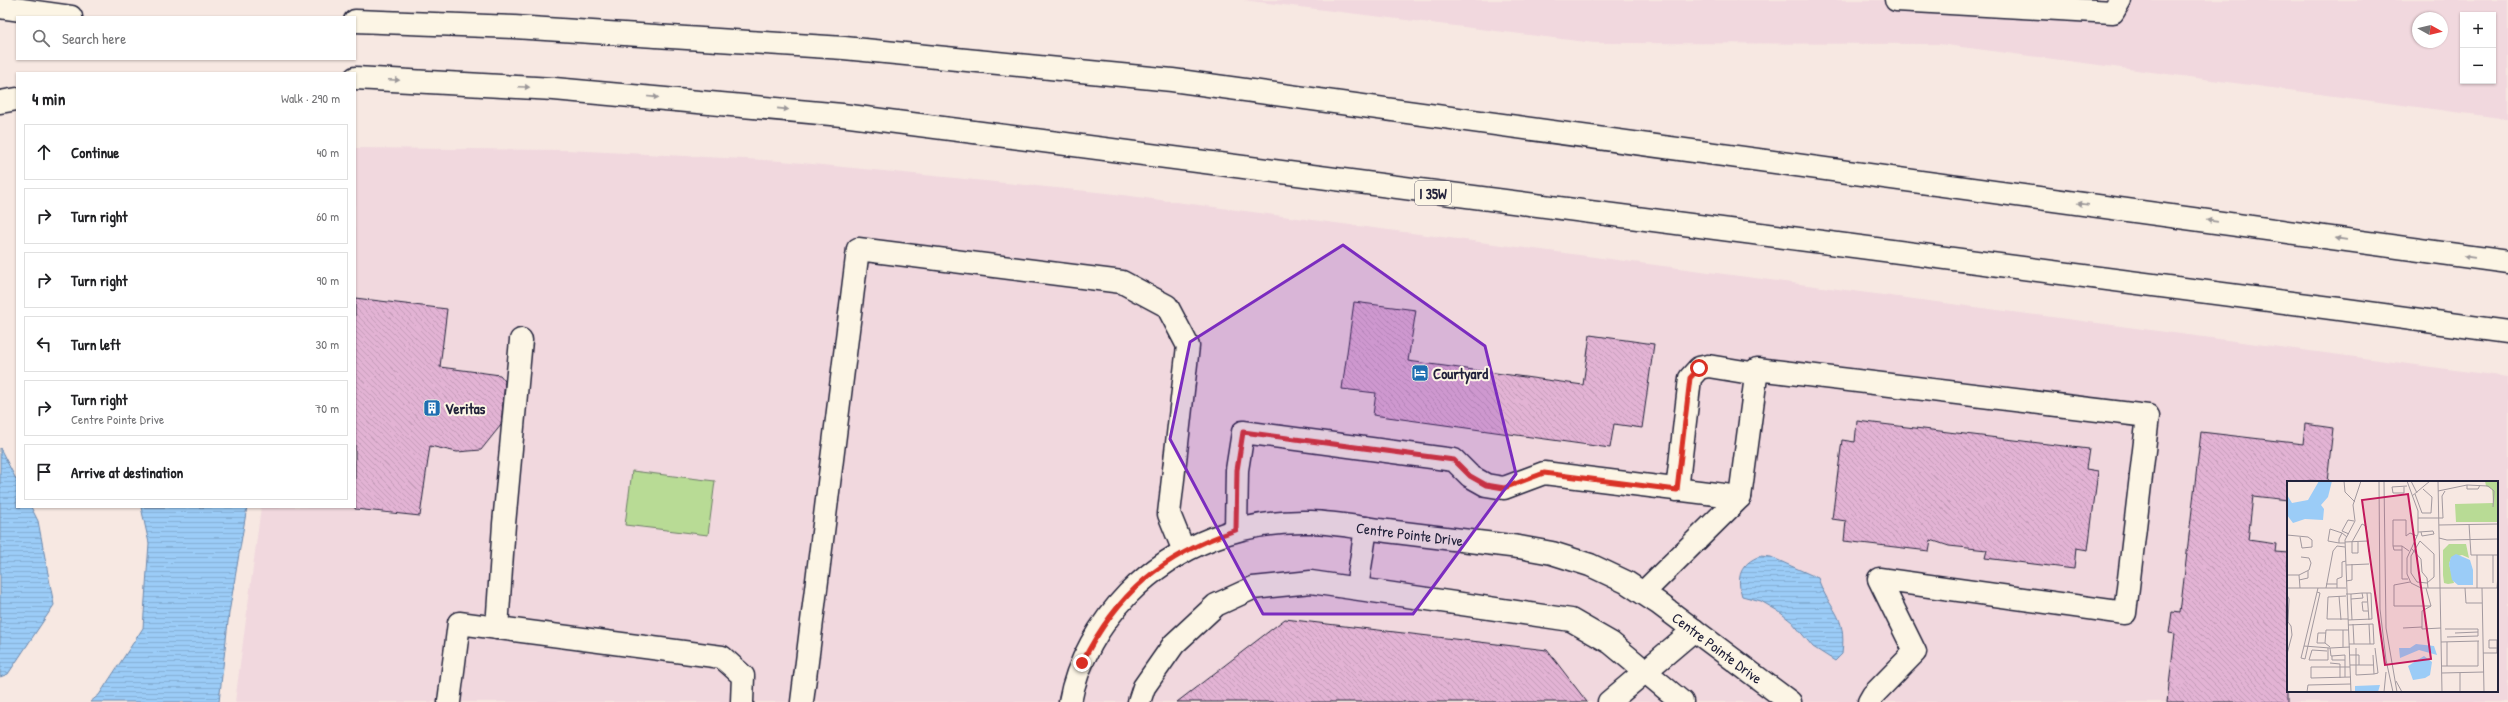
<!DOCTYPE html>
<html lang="en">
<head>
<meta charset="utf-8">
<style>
	:root { --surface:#fff; --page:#f6f6f6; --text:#202124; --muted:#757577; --line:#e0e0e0 }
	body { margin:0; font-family:"Patrick Hand",sans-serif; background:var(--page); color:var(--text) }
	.controls { position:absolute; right:12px; top:12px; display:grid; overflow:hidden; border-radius:0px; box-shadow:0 1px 3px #0004 }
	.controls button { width:36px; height:36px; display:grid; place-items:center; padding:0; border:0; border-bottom:1px solid var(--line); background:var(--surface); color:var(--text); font:20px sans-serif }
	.compass { position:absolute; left:2412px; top:12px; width:36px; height:36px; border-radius:50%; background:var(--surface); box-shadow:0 1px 3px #0004; rotate:98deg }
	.stop { position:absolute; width:12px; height:12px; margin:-9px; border:3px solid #d93025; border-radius:50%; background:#fff }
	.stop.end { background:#d93025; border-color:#fff; box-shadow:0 1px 4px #0008 }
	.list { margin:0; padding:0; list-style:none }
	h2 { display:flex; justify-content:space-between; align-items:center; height:52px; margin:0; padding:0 16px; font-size:17px }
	h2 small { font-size:13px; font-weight:400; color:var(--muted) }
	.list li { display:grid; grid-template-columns:26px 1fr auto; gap:12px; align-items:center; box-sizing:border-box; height:56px; margin:0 8px 8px; padding:0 8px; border:1px solid var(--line); border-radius:0px }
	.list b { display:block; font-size:15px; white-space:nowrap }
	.list p { margin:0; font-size:13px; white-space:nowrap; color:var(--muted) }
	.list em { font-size:13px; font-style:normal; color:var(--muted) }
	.icon { flex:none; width:22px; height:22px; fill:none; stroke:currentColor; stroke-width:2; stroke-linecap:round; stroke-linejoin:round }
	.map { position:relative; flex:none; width:2508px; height:702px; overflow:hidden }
	.search { position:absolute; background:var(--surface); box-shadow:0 1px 3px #0004; left:16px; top:16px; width:340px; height:44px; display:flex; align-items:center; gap:10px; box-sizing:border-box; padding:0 14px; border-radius:0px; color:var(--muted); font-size:15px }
	.panel { position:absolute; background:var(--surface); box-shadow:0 1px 3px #0004; left:16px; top:72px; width:340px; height:436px; border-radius:0px }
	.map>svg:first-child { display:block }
</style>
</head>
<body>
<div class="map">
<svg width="2508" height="702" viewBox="0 0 2508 702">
	<defs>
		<pattern id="water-rules" width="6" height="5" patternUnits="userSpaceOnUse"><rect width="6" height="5" fill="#9bccf7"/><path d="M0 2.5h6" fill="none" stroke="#85afd5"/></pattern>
		<pattern id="building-back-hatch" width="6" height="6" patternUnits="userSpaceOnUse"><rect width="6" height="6" fill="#e3b3d4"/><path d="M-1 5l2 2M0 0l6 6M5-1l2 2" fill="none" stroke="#c29ab7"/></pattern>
	</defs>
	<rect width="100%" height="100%" fill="#f7e8e2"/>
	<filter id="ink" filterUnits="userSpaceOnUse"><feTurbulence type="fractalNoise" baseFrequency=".025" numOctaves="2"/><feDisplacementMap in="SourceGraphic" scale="8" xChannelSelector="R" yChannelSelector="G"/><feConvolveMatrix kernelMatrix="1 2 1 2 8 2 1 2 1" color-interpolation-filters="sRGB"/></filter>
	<g filter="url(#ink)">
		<path fill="#f1d8de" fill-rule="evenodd" d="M 1243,0 L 2508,0 L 2508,119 L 1939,44 L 1594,43 ZM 2463,15 L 2493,15 L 2493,81 L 2463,81 ZM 2418,18 L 2442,18 L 2442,42 L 2418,42 Z
			M 355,148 L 567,150 L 782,161 L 1107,193 L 2508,377 L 2508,702 L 235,702 L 261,507 L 355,507 ZM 2288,482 L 2497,482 L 2497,691 L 2288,691 Z"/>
		<path fill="#b8db95" stroke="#6d7e68" d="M 632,471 L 715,481 L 708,535 L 625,525 Z"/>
		<path fill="url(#water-rules)" stroke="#6b88ac" d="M 0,448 L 17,481 L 17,507 L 31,507 L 38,521 L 54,605 L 8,674 L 0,677 Z
			M 141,507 L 247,507 L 229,613 L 219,702 L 90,702 L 99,695 L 143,628 L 149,543 Z
			M 1760,556 L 1771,557 L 1818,578 C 1829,612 1847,612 1842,654 L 1835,661 L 1813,647 L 1792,622 L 1778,611 L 1761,601 L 1742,596 C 1736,577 1740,564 1760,556 Z"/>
		<path fill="url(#building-back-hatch)" stroke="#22223b" d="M 355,298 L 447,309 L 440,367 L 500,375 L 505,381 L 501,425 L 481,450 L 457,452 L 430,446 L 420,516 L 355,509 Z
			M 1354,302 L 1416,310 L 1408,361 L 1583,385 L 1590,335 L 1654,344 L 1642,428 L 1614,424 L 1610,448 L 1373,415 L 1376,393 L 1342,389 Z
			M 1857,421 L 2089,449 L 2086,469 L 2098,471 L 2088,550 L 2076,548 L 2074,569 L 1985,558 L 1987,550 L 1949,546 L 1931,540 L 1929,551 L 1844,541 L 1846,521 L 1832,519 L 1842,440 L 1855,442 Z
			M 2305,424 L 2333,428 L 2327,482 L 2288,482 L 2288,500 L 2253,496 L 2248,540 L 2276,544 L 2275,552 L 2288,553 L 2288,702 L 2167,702 L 2175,634 L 2169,633 L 2172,612 L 2180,613 L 2201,432 L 2303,444 Z
			M 1285,619 L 1547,650 L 1587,702 L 1177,702 Z"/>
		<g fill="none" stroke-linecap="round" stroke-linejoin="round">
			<defs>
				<g id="minor">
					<path d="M 1896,0 L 2113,12 L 2120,0"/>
					<path d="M 1677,490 L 1690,378 L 1699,368 L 1708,366 L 1757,374"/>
					<path d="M 1740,497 L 1757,369 L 2148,416 L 2125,613 L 1879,579 L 1915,652 L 1873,695 L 1869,702"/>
					<path d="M 1236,530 L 1237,470 L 1243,432 L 1454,460 L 1470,476 L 1486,485 L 1504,488 L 1544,473 L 1740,497 L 1643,593"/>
					<path d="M 1357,588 L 1366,528"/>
					<path d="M 497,628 L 504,524 L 521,340"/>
					<path d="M 449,702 L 459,623 L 722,657 L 743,676 L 742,702"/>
					<path d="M 802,702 L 858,249 L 1122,282 L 1167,306 L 1188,346 L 1169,514 L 1184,551"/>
					<path id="s1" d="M 1070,702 C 1077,662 1100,623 1128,594 C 1177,544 1242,520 1311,522 C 1336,523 1362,528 1387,531 C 1431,536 1475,542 1519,547 L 1552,553 L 1590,565 L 1626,582 L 1658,603 L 1790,702"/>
					<path d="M 1139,702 L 1144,687 L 1174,644 L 1216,605 L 1253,588 L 1311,582 L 1571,620 L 1611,643 L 1682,702"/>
					<path d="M 1609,702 L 1694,630"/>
				</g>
				<path id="highway" d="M 0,7 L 71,17
					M 355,21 L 514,27 L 844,48 L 1172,80 L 2508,262
					M 355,78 L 554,89 L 842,115 L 2339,309 L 2508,332
					M 0,102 L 17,99"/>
			</defs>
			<use href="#minor" stroke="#22223b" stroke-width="25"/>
			<use href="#highway" stroke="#22223b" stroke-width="25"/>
			<use href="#minor" stroke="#fcf5e5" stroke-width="22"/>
			<use href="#highway" stroke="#fcf5e5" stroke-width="22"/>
		</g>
		<defs><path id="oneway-solid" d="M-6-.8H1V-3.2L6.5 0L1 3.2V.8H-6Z"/></defs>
		<g fill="#9a9698">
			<use href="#oneway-solid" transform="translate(394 80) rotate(3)"/>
			<use href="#oneway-solid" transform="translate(524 87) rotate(3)"/>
			<use href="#oneway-solid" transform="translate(653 97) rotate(5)"/>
			<use href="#oneway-solid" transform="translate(783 109) rotate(6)"/>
			<use href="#oneway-solid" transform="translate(2083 204) rotate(-172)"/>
			<use href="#oneway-solid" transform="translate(2212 221) rotate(-172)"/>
			<use href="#oneway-solid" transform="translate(2341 239) rotate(-172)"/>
			<use href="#oneway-solid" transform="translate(2469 257) rotate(-172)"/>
		</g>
	</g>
	<g fill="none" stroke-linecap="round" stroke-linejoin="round" filter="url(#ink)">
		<path stroke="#d93025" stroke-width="5" d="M 1082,663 C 1117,593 1162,555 1236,530 L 1237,470 L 1243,432 L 1454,460 L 1470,476 L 1486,485 L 1504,488 L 1544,473 L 1677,490 L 1690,378 L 1699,368"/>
	</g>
	<path fill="#7b2cbf" fill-opacity="0.2" stroke="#7b2cbf" stroke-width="3" stroke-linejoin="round" d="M 1343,245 L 1485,346 L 1516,474 L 1413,614 L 1263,614 L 1170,439 L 1190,342 Z"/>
	<defs>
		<symbol id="hotel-square" viewBox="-11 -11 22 22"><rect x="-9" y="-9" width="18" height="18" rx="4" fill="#1f6fb2" stroke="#fcf5e5"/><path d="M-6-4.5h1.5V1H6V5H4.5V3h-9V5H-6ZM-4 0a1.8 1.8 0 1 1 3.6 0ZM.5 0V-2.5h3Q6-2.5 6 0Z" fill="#fff"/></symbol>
		<symbol id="building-square" viewBox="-11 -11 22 22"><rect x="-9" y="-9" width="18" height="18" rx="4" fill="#1f6fb2" stroke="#fcf5e5"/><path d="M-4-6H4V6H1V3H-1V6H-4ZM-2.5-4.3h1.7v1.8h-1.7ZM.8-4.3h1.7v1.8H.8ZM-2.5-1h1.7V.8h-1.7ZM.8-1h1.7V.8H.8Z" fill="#fff"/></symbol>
	</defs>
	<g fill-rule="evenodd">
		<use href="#hotel-square" x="1410" y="363" width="20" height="20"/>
		<use href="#building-square" x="422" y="398" width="20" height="20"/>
	</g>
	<g text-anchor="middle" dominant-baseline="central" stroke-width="4" stroke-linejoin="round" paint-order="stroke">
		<rect fill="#fcf5e5" stroke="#63616e" stroke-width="1" x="1415" y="181" width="36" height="24" rx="3"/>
		<g font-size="14" font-weight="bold" fill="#22223b">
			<text x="1433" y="193">I 35W</text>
		</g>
		<g font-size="15" font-weight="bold" fill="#22223b" stroke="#fcf5e5" text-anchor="start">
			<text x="1433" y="373">Courtyard</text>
			<text x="445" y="408">Veritas</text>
		</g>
		<g font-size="15" fill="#22223b" stroke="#fcf5e5">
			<text stroke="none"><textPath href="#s1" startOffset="426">Centre Pointe Drive</textPath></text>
			<text stroke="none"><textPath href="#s1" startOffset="762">Centre Pointe Drive</textPath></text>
		</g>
	</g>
	<g transform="translate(2287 481)">
		<rect width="211" height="211" fill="#f7e8e2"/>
		<path d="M 162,63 L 179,63 L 182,77 L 175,74 L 164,77 L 162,83 L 167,102 L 161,103 L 157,102 L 156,94 L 156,69 Z" fill="#b8db95"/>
		<path d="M 198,0 L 211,0 L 211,41 L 169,41 L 168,23 L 206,22 L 205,8 L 199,5 Z" fill="#b8db95"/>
		<path d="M 32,0 L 45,0 L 41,16 L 34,24 L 37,28 L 36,39 L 18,38 L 6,42 L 0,34 L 0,14 L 5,22 L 21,19 ZM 169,73 L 183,79 L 186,89 L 186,104 L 171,104 L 165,99 L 162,83 L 164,76 ZM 129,163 L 147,165 L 150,174 L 132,169 L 113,177 L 112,167 L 123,167 ZM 137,175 L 145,181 L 143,194 L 138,197 L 126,199 L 121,185 ZM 93,204 L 91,211 L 68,211 L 68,205 Z" fill="#9bccf7"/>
		<path fill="none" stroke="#a2999f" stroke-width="1" d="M 57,0 L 58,11 L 68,21M 92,0 L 93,128 L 99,179 L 106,211M 97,0 L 99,147 L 110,211M 120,0 L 131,30 L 131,53 L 120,77 L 120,93 L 124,102 L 134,107 L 211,107M 124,0 L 130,12M 151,0 L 155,211M 180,4 L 180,8 L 191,8 L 193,4M 117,6 L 117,12 L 106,12 L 105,6 L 120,5M 151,10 L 180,4 L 201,5 L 207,10 L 206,26M 128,13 L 135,32 L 144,32 L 145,16 L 136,8M 125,15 L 143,0M 131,37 L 156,37 L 155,15 L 158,10M 68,40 L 66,24 L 74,0M 182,43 L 184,74 L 211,74M 152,44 L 211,43M 131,51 L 132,51 L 146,50 L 147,53 L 135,55 L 134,51M 62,53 L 55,50 L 61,39 L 67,40M 0,54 L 21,56 L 25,59 L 25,66 L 15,67 L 13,56M 152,57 L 160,59 L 211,58M 133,60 L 147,73 L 147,96 L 140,102 L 130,101 L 124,92 L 124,75 ZM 58,61 L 81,60 L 82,71M 71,61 L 71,72 L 65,72 L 65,61 L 75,43 L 79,45 L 81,60M 52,62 L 41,60 L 43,48 L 55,52M 58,62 L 52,62 L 52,58 L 55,52 L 60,56M 106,65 L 107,69 L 115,69M 115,65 L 106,65 L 106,39 L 119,39 L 119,55 L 123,52 L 130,55M 124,67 L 134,78 L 135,91 L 140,97 L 141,107M 190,74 L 190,107M 206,74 L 206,102M 59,84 L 82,83M 0,94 L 12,94 L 13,107M 12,94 L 22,89 L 24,82 L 22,77 L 14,76M 121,98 L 115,98 L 115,65 L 122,70M 12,99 L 21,97 L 21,90M 59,100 L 65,99 L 65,83M 123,101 L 107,104 L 107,125 L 144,125 L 139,107M 39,103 L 50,103 L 50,107M 50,103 L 50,98 L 55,96 L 55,81 L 59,80M 0,107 L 59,107M 31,107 L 17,165 L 43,167M 39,107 L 46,70 L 50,65 L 58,66M 178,107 L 179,122 L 195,122M 195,107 L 197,211M 210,107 L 211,93M 80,112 L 82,139M 59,113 L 64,113 L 75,112 L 76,117 L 64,118 L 64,113M 0,114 L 2,118 L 1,141 L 4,145 L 5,154 L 0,173M 52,115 L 54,139M 59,115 L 41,116 L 40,138 L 61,138M 64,118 L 65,139M 80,121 L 75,121 L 76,130 L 81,130M 144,125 L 135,130 L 135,148 L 154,147M 61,139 L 85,138 L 84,112 L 75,112M 66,143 L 67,163M 82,143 L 83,163M 61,144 L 86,143 L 87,163 L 62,163M 116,147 L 135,146M 158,148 L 191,148 L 191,155 L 160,156M 56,149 L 56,166M 168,152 L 191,151M 154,161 L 192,160M 38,162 L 30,162 L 31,152 L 39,152M 17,165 L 14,177 L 18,178 L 33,112 L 30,111M 43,166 L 38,162 L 39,149 L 62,149M 69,167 L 69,174 L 72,174 L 72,184M 210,167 L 202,167 L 202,159 L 210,159 L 210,172M 40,170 L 25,169 L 22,179 L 41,179 L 41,167M 196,172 L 211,172M 63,174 L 69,174 L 69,194 L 87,193 L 86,174M 45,175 L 45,179 L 58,179M 43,182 L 53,183 L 53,186 L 24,186 L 24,197 L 64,196M 63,184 L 86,184M 155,185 L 160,185 L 160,161M 160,185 L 191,185 L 191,160M 155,192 L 197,191M 173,192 L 173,211M 87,193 L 91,192 L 88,167M 58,196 L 58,174 L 44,175 L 43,167 L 63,166M 53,197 L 53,186 L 63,186M 109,200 L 115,211M 20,211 L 21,204 L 64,203M 64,211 L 58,59 L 68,40M 97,211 L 99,191"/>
		<path fill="#c2185b" fill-opacity="0.15" stroke="#c2185b" stroke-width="2" d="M 121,13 L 144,178 L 98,184 L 75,19 Z"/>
		<rect width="211" height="211" fill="none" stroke="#22223b" stroke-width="2"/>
	</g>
</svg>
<div class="controls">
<button>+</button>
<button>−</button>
</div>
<svg class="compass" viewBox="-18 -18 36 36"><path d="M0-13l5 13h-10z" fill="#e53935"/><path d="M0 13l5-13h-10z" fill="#757577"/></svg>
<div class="stop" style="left:1699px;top:368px"></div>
<div class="stop end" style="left:1082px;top:663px"></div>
<div class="search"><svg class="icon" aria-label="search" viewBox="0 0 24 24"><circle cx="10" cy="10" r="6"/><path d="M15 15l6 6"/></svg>Search here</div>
<section class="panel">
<h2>4 min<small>Walk · 290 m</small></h2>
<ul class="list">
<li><svg class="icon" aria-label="ahead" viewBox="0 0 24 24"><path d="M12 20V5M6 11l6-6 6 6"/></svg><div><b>Continue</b></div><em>40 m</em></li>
<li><svg class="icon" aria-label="right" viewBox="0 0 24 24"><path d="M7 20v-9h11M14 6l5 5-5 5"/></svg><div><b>Turn right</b></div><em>60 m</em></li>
<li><svg class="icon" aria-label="right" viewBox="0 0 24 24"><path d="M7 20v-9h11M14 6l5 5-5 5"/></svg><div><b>Turn right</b></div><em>90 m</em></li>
<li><svg class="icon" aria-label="left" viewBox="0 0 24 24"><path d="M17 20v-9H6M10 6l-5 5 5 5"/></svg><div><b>Turn left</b></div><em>30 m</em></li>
<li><svg class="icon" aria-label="right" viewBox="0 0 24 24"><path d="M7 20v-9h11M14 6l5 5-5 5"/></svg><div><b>Turn right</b><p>Centre Pointe Drive</p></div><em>70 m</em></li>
<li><svg class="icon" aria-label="arrive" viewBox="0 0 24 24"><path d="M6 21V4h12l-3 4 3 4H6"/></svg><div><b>Arrive at destination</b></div></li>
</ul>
</section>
</div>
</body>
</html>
